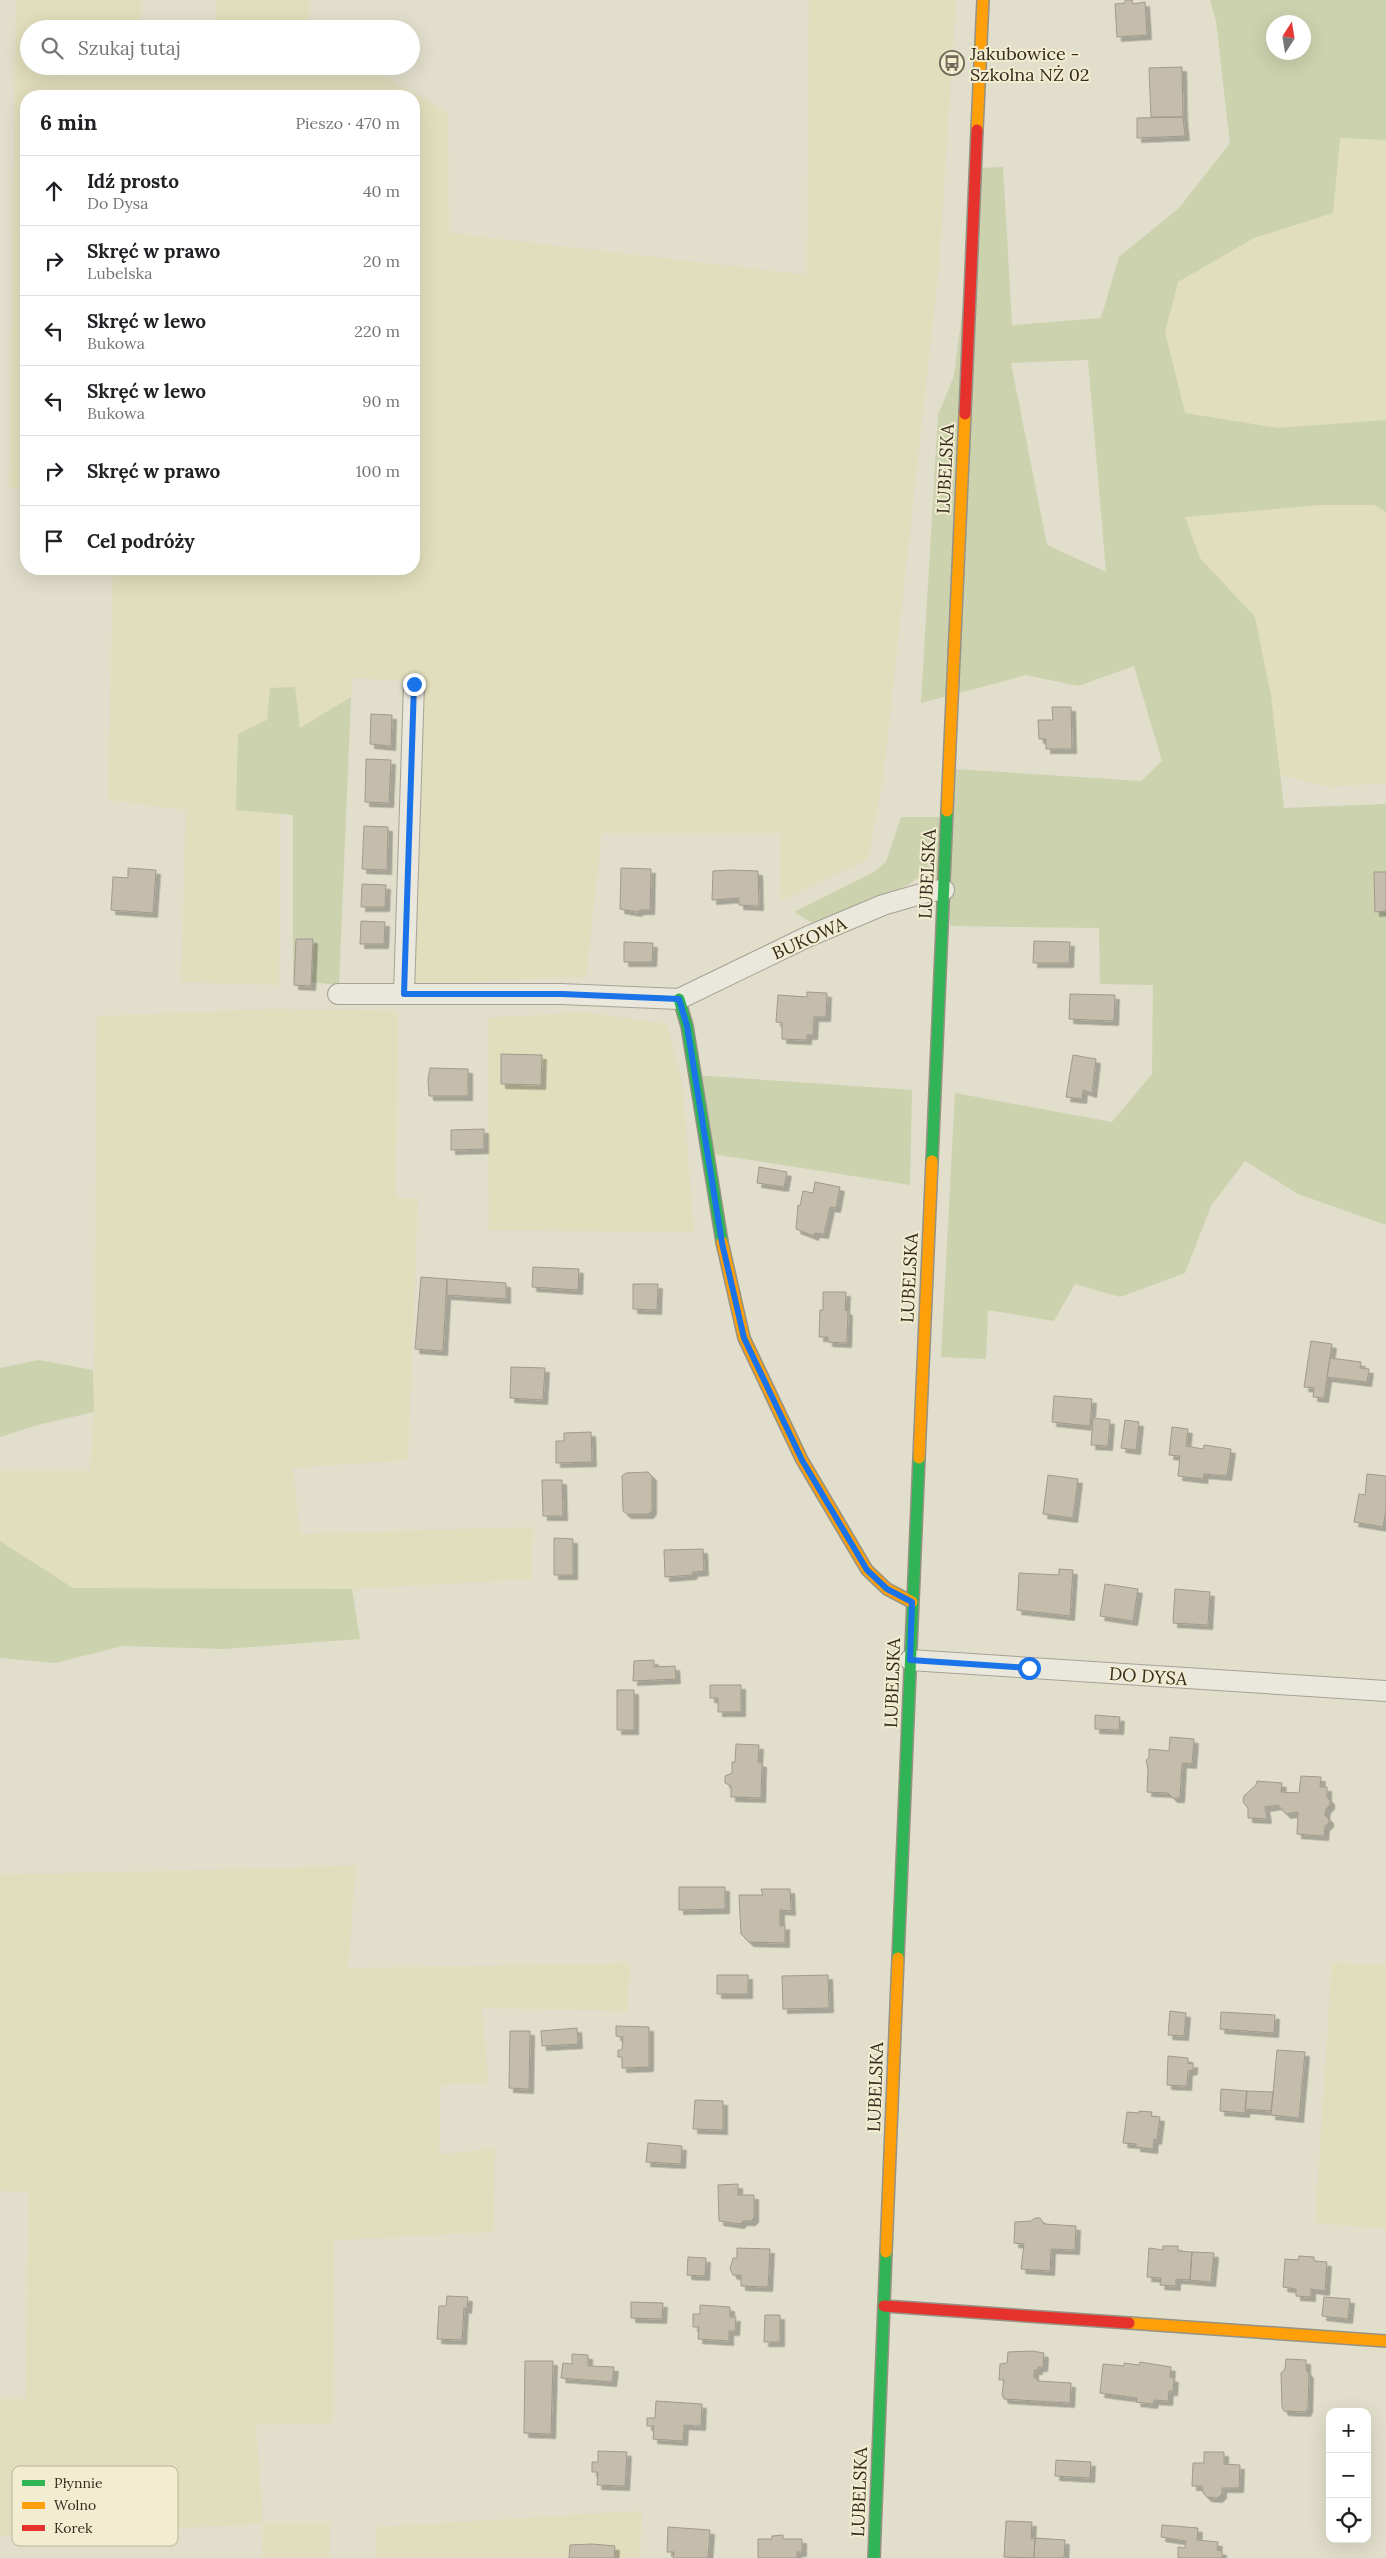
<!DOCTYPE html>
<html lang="pl">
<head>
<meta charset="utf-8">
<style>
	:root { --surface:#fff; --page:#f2f2f2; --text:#202124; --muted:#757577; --line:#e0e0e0 }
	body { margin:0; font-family:Lora,serif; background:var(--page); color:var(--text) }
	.controls { position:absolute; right:15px; bottom:15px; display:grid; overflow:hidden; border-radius:10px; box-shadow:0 5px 20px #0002 }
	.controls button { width:45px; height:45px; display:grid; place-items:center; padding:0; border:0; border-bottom:1px solid var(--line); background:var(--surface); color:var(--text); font:25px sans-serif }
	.compass { position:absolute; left:1266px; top:15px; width:45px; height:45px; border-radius:50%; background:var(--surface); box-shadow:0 5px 20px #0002; rotate:12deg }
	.stop { position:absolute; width:15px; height:15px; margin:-11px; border:4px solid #1a73e8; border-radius:50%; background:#fff }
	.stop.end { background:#1a73e8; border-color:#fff; box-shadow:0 1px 5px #0008 }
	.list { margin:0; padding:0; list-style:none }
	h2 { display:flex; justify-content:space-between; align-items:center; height:65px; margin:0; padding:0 20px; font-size:21px }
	h2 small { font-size:16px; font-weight:400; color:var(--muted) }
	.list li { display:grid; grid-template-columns:32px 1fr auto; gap:15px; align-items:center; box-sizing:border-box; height:70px; padding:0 20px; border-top:1px solid var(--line) }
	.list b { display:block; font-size:19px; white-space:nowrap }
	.list p { margin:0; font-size:16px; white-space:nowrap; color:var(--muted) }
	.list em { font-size:16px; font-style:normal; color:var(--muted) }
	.icon { flex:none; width:28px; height:28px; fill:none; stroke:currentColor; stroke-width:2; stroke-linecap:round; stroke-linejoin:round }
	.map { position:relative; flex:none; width:1386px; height:2558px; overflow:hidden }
	.search { position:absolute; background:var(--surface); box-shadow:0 5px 20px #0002; left:20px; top:20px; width:400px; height:55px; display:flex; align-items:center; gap:12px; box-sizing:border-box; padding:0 18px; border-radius:28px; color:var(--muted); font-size:19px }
	.panel { position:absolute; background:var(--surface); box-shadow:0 5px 20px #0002; left:20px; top:90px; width:400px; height:485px; border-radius:20px }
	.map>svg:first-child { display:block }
</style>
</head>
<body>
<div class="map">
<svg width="1386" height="2558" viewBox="0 0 1386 2558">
	<defs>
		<filter id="shadow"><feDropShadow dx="4.5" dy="4.5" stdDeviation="0" flood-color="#0004"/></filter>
	</defs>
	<rect width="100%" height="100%" fill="#e1decb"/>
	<path fill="#e0debc" d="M 16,0 L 141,0 L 141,29 L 29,29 L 29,66 L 215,68 L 215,66 L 378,66 L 379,74 L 448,112 L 449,233 L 807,275 L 809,0 L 956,0 L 939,266 L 883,778 L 868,859 L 781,901 L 780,833 L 602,833 L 586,977 L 410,984 L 421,681 L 352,678 L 351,697 L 300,728 L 270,688 L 267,720 L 236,809 L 280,813 L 279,985 L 181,982 L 186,810 L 108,800 L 113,569 L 414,569 L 414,96 L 26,96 L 26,488 L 9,488 Z
		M 216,0 L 309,0 L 309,29 L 216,29 Z
		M 1340,138 L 1386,140 L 1386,420 L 1278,428 L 1185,413 L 1165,332 L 1177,282 L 1254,238 L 1333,213 Z
		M 1321,505 L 1374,505 L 1386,512 L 1386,783 L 1329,787 L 1280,775 L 1271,696 L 1255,617 L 1200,558 L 1185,517 Z
		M 274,1009 L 398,1011 L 396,1198 L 418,1198 L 408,1460 L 293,1468 L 300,1534 L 533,1527 L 532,1579 L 352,1589 L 73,1588 L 0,1541 L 0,1471 L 90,1471 L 94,1412 L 97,1016 Z
		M 583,1012 L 667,1024 L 682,1081 L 694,1232 L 489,1230 L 488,1018 Z
		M 356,1866 L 348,1968 L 630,1963 L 627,2011 L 482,2008 L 488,2083 L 440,2085 L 439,2155 L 495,2148 L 493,2232 L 334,2240 L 333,2423 L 256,2425 L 263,2523 L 330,2523 L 330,2558 L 262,2558 L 263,2524 L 0,2536 L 0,2399 L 26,2399 L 28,2192 L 0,2191 L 0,1875 Z
		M 1332,1963 L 1386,1964 L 1386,2229 L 1315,2223 Z
		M 642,2511 L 640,2558 L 376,2558 L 377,2527 Z"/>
	<path fill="#ccd1ae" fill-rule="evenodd" d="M 1210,0 L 1386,0 L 1386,140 L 1340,138 L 1333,213 L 1254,238 L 1178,282 L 1165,332 L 1185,413 L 1278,428 L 1386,420 L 1386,512 L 1374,505 L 1321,505 L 1185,517 L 1200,558 L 1255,617 L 1271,696 L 1284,808 L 1386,804 L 1386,1225 L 1298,1194 L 1245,1161 L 1211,1206 L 1185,1273 L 1120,1297 L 1075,1284 L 1054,1321 L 988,1310 L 986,1359 L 941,1357 L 955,1093 L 1112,1122 L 1152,1074 L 1153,985 L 1100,984 L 1099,928 L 951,926 L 932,868 L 908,885 L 816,925 L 794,912 L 874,872 L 886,862 L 901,817 L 951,817 L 954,769 L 1141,781 L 1162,761 L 1134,666 L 1078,686 L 1026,675 L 921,703 L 938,415 L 954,376 L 980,168 L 1003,167 L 1012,325 L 1101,318 L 1119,257 L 1179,208 L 1230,143 L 1216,21 ZM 1274,22 L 1304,22 L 1304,52 L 1274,52 ZM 1088,360 L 1106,572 L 1047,545 L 1011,363 Z
		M 295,687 L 300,728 L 351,697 L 339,985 L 293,980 L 293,815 L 236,810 L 238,734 L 267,720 L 270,688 Z
		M 694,1075 L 912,1090 L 910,1185 L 706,1153 Z
		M 39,1360 L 93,1370 L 94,1412 L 41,1424 L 0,1437 L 0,1368 Z
		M 0,1541 L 73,1588 L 352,1589 L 360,1639 L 224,1649 L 123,1646 L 55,1663 L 0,1658 Z"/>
	<path fill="#c5bdac" stroke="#a19a8b" filter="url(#shadow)" d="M 1125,0 L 1132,0 L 1133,4 L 1145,2 L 1147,35 L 1117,37 L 1115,4 L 1125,3 Z
		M 1182,67 L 1183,117 L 1151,117 L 1149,68 Z
		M 1183,117 L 1185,136 L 1137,138 L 1137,118 Z
		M 1052,707 L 1071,707 L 1072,749 L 1046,749 L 1046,739 L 1039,739 L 1038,720 L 1053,720 Z
		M 371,714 L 392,715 L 391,746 L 370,744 Z
		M 366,759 L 391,760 L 389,803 L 365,802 Z
		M 364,826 L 388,827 L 387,870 L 362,869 Z
		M 128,868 L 156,870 L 153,913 L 111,910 L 113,877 L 128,878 Z
		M 621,868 L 651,869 L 650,910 L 640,910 L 637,912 L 620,909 Z
		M 731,870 L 758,871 L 759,906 L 739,905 L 739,898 L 712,900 L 713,871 Z
		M 1374,872 L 1386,872 L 1386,911 L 1375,912 Z
		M 362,884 L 386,885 L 385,907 L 361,907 Z
		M 361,921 L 385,922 L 384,944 L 360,944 Z
		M 296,939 L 313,939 L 311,986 L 294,985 Z
		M 1034,941 L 1070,942 L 1069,963 L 1033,963 Z
		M 624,942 L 653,943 L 652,962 L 624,962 Z
		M 807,992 L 827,993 L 826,1017 L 814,1017 L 813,1035 L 807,1035 L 807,1040 L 782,1039 L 782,1023 L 776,1022 L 778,995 L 807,997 Z
		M 1070,994 L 1115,995 L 1114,1021 L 1069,1019 Z
		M 501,1054 L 542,1055 L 541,1085 L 501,1084 Z
		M 1073,1055 L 1096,1059 L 1092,1093 L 1083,1090 L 1082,1099 L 1066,1097 Z
		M 430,1068 L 468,1069 L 468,1096 L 429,1096 L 428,1080 Z
		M 484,1129 L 484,1149 L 451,1150 L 451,1130 Z
		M 759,1167 L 787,1172 L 784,1187 L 757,1183 Z
		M 815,1182 L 840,1187 L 836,1208 L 830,1207 L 824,1234 L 815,1233 L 814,1236 L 796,1229 L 798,1205 L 800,1206 L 803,1191 L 813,1193 Z
		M 533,1267 L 579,1269 L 578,1290 L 532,1287 Z
		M 421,1277 L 447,1279 L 443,1351 L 415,1349 Z
		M 447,1279 L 506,1283 L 506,1299 L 447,1295 Z
		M 633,1284 L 658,1284 L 657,1310 L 633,1309 Z
		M 823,1292 L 846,1292 L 845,1310 L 848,1311 L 847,1343 L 828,1342 L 828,1337 L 819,1337 L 820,1310 L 823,1310 Z
		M 1311,1341 L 1332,1344 L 1324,1398 L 1313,1397 L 1314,1388 L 1304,1387 Z
		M 1330,1358 L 1361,1362 L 1360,1368 L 1369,1369 L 1367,1382 L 1327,1377 Z
		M 511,1367 L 545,1368 L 543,1400 L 510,1398 Z
		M 1054,1396 L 1092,1399 L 1090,1426 L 1052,1422 Z
		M 1093,1418 L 1110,1420 L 1108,1446 L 1091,1445 Z
		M 1125,1420 L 1139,1422 L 1136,1450 L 1121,1448 Z
		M 1172,1427 L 1188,1429 L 1186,1446 L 1203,1449 L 1204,1445 L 1231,1449 L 1227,1476 L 1204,1474 L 1203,1479 L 1178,1476 L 1180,1456 L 1169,1455 Z
		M 591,1432 L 592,1462 L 556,1463 L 556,1441 L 564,1441 L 564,1433 Z
		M 648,1472 L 652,1476 L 652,1510 L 649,1514 L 627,1514 L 623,1511 L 622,1476 L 626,1473 Z
		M 1367,1474 L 1386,1476 L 1386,1509 L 1383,1527 L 1354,1522 L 1359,1494 L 1365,1495 Z
		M 1048,1475 L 1078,1479 L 1073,1518 L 1043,1514 Z
		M 542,1480 L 562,1480 L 563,1516 L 543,1516 Z
		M 554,1538 L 573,1539 L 573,1575 L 554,1575 Z
		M 703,1549 L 704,1571 L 693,1572 L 692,1575 L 665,1577 L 664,1550 Z
		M 1059,1569 L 1073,1570 L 1070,1616 L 1017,1610 L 1019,1573 L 1059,1575 Z
		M 1105,1584 L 1138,1589 L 1133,1621 L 1100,1616 Z
		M 1175,1589 L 1210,1592 L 1208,1625 L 1173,1623 Z
		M 654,1660 L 654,1667 L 675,1666 L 676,1679 L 633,1681 L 634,1661 Z
		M 710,1685 L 741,1685 L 741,1712 L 718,1712 L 718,1698 L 710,1698 Z
		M 617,1690 L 634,1690 L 634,1730 L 617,1730 Z
		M 1095,1715 L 1120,1717 L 1119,1730 L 1095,1729 Z
		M 1170,1737 L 1194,1739 L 1192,1764 L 1182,1763 L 1180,1798 L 1173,1798 L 1168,1793 L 1147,1792 L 1148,1769 L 1146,1760 L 1149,1758 L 1149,1749 L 1169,1751 Z
		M 736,1744 L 759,1745 L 758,1762 L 762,1763 L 761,1798 L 731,1797 L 731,1786 L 725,1783 L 725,1776 L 732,1773 L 732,1762 L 735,1762 Z
		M 1301,1776 L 1321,1777 L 1320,1787 L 1327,1787 L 1327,1797 L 1330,1800 L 1330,1805 L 1326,1809 L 1325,1815 L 1329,1819 L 1329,1823 L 1325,1826 L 1324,1836 L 1297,1834 L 1298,1812 L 1286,1814 L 1278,1805 L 1265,1807 L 1267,1819 L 1248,1818 L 1248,1808 L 1243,1802 L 1244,1796 L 1256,1785 L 1257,1781 L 1282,1783 L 1281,1792 L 1299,1793 Z
		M 679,1887 L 725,1887 L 725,1909 L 679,1910 Z
		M 761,1889 L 790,1889 L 791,1911 L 780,1910 L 780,1926 L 785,1925 L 785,1943 L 749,1942 L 741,1934 L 739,1895 L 763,1895 Z
		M 717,1975 L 748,1975 L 748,1994 L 717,1994 Z
		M 828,1975 L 829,2008 L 783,2009 L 782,1976 Z
		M 1170,2011 L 1186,2013 L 1184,2036 L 1168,2035 Z
		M 1221,2012 L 1275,2015 L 1274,2033 L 1220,2029 Z
		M 616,2026 L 649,2027 L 649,2067 L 622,2068 L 622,2057 L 618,2057 L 618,2050 L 622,2050 L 623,2037 L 616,2036 Z
		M 577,2028 L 578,2044 L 542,2046 L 541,2031 Z
		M 510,2031 L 530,2031 L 529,2089 L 509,2088 Z
		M 1277,2050 L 1305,2052 L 1299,2118 L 1271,2115 Z
		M 1168,2056 L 1188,2058 L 1188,2064 L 1193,2063 L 1193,2070 L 1188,2071 L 1187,2086 L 1167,2085 Z
		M 1221,2089 L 1247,2091 L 1245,2113 L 1220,2111 Z
		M 1247,2091 L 1273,2092 L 1271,2111 L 1245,2109 Z
		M 695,2100 L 723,2101 L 723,2130 L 693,2129 Z
		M 1139,2111 L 1152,2112 L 1151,2116 L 1160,2117 L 1157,2140 L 1154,2139 L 1153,2149 L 1136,2147 L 1136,2144 L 1123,2143 L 1127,2112 L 1139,2113 Z
		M 648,2143 L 682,2146 L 681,2164 L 646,2162 Z
		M 738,2184 L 738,2195 L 754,2195 L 754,2218 L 751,2221 L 743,2221 L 740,2224 L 719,2221 L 718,2185 Z
		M 1035,2218 L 1040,2218 L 1044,2224 L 1076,2226 L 1075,2250 L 1051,2249 L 1050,2271 L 1021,2269 L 1024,2244 L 1014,2243 L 1015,2222 L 1031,2221 Z
		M 1163,2246 L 1178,2246 L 1178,2251 L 1192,2252 L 1190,2280 L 1176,2279 L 1176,2286 L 1160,2285 L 1161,2278 L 1147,2277 L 1149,2248 L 1163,2250 Z
		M 737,2248 L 770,2249 L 768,2287 L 741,2286 L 741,2275 L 733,2275 L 730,2269 L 733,2258 L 737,2258 Z
		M 1192,2252 L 1214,2253 L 1211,2282 L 1190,2280 Z
		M 1299,2256 L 1314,2257 L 1314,2261 L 1327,2262 L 1325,2291 L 1311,2289 L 1311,2297 L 1296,2296 L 1296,2289 L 1283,2287 L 1285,2259 L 1298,2260 Z
		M 688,2257 L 706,2258 L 705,2276 L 687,2275 Z
		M 447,2296 L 468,2297 L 467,2309 L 464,2308 L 462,2340 L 437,2339 L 439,2306 L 446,2306 Z
		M 1324,2297 L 1350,2299 L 1348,2319 L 1322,2316 Z
		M 631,2302 L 663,2303 L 662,2319 L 631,2318 Z
		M 700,2305 L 730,2307 L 730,2317 L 736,2317 L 735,2331 L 729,2331 L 729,2341 L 698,2339 L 699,2327 L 693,2327 L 693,2314 L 700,2314 Z
		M 765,2315 L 780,2315 L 780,2342 L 764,2342 Z
		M 1032,2351 L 1044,2353 L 1043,2367 L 1038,2367 L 1038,2370 L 1034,2370 L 1034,2378 L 1037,2378 L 1038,2381 L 1071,2383 L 1070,2403 L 1004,2399 L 1002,2394 L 1004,2380 L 999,2380 L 1000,2364 L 1007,2363 L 1008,2352 Z
		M 572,2354 L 588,2355 L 588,2366 L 614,2367 L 612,2382 L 561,2378 L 563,2363 L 572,2364 Z
		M 1286,2359 L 1306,2360 L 1306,2370 L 1309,2374 L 1308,2408 L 1306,2412 L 1284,2411 L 1282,2407 L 1281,2373 L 1285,2369 Z
		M 525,2361 L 553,2361 L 551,2434 L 524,2433 Z
		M 1140,2362 L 1171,2367 L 1170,2377 L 1174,2378 L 1173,2391 L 1169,2391 L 1168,2401 L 1154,2400 L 1153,2404 L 1136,2402 L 1137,2398 L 1100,2393 L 1103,2364 L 1124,2366 L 1124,2363 L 1139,2365 Z
		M 656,2401 L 702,2404 L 701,2426 L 684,2425 L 683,2441 L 653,2439 L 654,2426 L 647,2426 L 647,2418 L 655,2418 Z
		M 598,2451 L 627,2452 L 625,2486 L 597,2485 L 598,2472 L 592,2472 L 592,2462 L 598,2462 Z
		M 1204,2452 L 1224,2452 L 1224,2464 L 1240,2465 L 1239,2488 L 1222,2488 L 1222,2494 L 1218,2498 L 1207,2497 L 1203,2493 L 1202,2486 L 1192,2486 L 1193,2463 L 1204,2463 Z
		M 1056,2460 L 1091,2462 L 1090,2478 L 1055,2476 Z
		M 1006,2521 L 1032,2522 L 1031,2539 L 1035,2538 L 1034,2558 L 1004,2557 Z
		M 1162,2525 L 1198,2528 L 1197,2540 L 1218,2542 L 1217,2550 L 1222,2551 L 1222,2558 L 1178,2558 L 1178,2547 L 1185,2548 L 1186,2541 L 1161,2537 Z
		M 668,2527 L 710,2530 L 708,2558 L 673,2558 L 674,2552 L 667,2552 Z
		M 783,2535 L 783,2539 L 802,2539 L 802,2552 L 797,2552 L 797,2558 L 758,2558 L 758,2539 L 772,2539 L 772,2536 Z
		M 1035,2538 L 1065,2540 L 1064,2558 L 1034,2558 Z
		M 592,2544 L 615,2546 L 614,2558 L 569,2558 L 570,2545 Z"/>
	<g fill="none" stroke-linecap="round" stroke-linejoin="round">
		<defs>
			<path id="street" d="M 404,993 L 414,684
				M 338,994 L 561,994 L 679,999 L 807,937 L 883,905 L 931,891 L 944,890
				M 910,1660 L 1386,1691"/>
			<path id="fast" d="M 679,999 L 687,1026 L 722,1242
				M 932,1161 L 947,811
				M 898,1958 L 919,1458
				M 874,2558 L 886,2252"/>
			<path id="slow" d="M 977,130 L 983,0
				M 947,811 L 965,414
				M 722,1242 L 744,1338 L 802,1460 L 867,1570 L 887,1589 L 912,1602
				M 919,1458 L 932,1161
				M 886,2252 L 898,1958
				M 1129,2323 L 1386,2341"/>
			<path id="jam" d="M 965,414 L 977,130
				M 884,2306 L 1129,2323"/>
		</defs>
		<use href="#street" stroke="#a6a295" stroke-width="22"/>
		<use href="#fast" stroke="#969284" stroke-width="14"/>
		<use href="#slow" stroke="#969284" stroke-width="14"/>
		<use href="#jam" stroke="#969284" stroke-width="14"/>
		<use href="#street" stroke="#eae7dd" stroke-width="20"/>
		<use href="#fast" stroke="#30b455" stroke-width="11"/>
		<use href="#slow" stroke="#ff9f0a" stroke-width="11"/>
		<use href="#jam" stroke="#e5322d" stroke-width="11"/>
	</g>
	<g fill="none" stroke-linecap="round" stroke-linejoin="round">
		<path stroke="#1a73e8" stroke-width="6" d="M 414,684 L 404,994 L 562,994 L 679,999 L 687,1026 L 722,1243 L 744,1338 L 802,1460 L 867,1570 L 887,1589 L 912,1602 L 910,1660 L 1029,1668"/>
	</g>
	<defs>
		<symbol id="bus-ring" viewBox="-11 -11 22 22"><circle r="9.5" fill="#f2edd1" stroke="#716a5b" stroke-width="1.5"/><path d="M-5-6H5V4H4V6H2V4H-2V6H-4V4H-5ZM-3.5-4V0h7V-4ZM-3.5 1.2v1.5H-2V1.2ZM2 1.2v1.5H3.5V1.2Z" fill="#716a5b"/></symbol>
	</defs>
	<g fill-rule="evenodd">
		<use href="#bus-ring" x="938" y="49" width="28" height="28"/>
	</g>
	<g text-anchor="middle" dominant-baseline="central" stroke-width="4" stroke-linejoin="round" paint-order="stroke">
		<g font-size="18" fill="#342b1e" stroke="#f2edd1" text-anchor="start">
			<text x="970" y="53">Jakubowice -<tspan x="970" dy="21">Szkolna NŻ 02</tspan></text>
		</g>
		<g font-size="18" fill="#342b1e" stroke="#f2edd1">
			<text transform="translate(945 469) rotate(-87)">LUBELSKA</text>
			<text transform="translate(927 874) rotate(-87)">LUBELSKA</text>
			<text transform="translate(809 938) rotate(-24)">BUKOWA</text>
			<text transform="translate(909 1278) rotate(-87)">LUBELSKA</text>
			<text transform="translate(1148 1676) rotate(4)">DO DYSA</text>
			<text transform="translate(892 1683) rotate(-88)">LUBELSKA</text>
			<text transform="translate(875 2087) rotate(-88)">LUBELSKA</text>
			<text transform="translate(859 2492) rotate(-88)">LUBELSKA</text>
		</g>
	</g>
	<rect x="12" y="2466" width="166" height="80" rx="8" fill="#f2edd1" stroke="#b9b39b" stroke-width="1"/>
	<rect x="22" y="2480" width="23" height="6" fill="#30b455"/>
	<rect x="22" y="2502" width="23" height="7" fill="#ff9f0a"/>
	<rect x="22" y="2525" width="23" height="6" fill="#e5322d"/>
	<g font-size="14" fill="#342b1e">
		<text x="54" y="2488">Płynnie</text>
		<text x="54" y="2510">Wolno</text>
		<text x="54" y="2533">Korek</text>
	</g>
</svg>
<div class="controls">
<button>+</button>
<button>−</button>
<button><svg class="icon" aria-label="locate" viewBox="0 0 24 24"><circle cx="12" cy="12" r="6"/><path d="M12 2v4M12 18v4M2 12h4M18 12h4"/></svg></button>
</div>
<svg class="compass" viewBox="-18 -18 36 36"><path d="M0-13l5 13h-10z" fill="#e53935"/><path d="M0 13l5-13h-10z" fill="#757577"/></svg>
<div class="stop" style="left:1029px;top:1668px"></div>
<div class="stop end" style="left:414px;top:684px"></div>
<div class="search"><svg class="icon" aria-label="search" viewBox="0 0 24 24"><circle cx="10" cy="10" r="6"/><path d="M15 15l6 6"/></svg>Szukaj tutaj</div>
<section class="panel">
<h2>6 min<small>Pieszo · 470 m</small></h2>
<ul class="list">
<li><svg class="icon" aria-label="ahead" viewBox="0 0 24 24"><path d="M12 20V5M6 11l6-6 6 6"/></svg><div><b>Idź prosto</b><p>Do Dysa</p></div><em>40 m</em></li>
<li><svg class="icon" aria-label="right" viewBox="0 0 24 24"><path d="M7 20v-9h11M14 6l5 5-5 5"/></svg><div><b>Skręć w prawo</b><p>Lubelska</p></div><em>20 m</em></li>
<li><svg class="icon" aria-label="left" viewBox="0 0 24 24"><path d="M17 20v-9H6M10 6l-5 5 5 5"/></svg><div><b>Skręć w lewo</b><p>Bukowa</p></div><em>220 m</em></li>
<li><svg class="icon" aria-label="left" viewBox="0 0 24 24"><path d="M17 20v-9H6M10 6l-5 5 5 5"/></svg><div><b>Skręć w lewo</b><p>Bukowa</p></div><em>90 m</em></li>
<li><svg class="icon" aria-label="right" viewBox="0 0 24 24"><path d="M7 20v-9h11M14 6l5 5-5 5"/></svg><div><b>Skręć w prawo</b></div><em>100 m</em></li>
<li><svg class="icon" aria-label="arrive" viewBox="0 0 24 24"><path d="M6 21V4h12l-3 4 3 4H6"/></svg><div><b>Cel podróży</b></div></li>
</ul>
</section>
</div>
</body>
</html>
